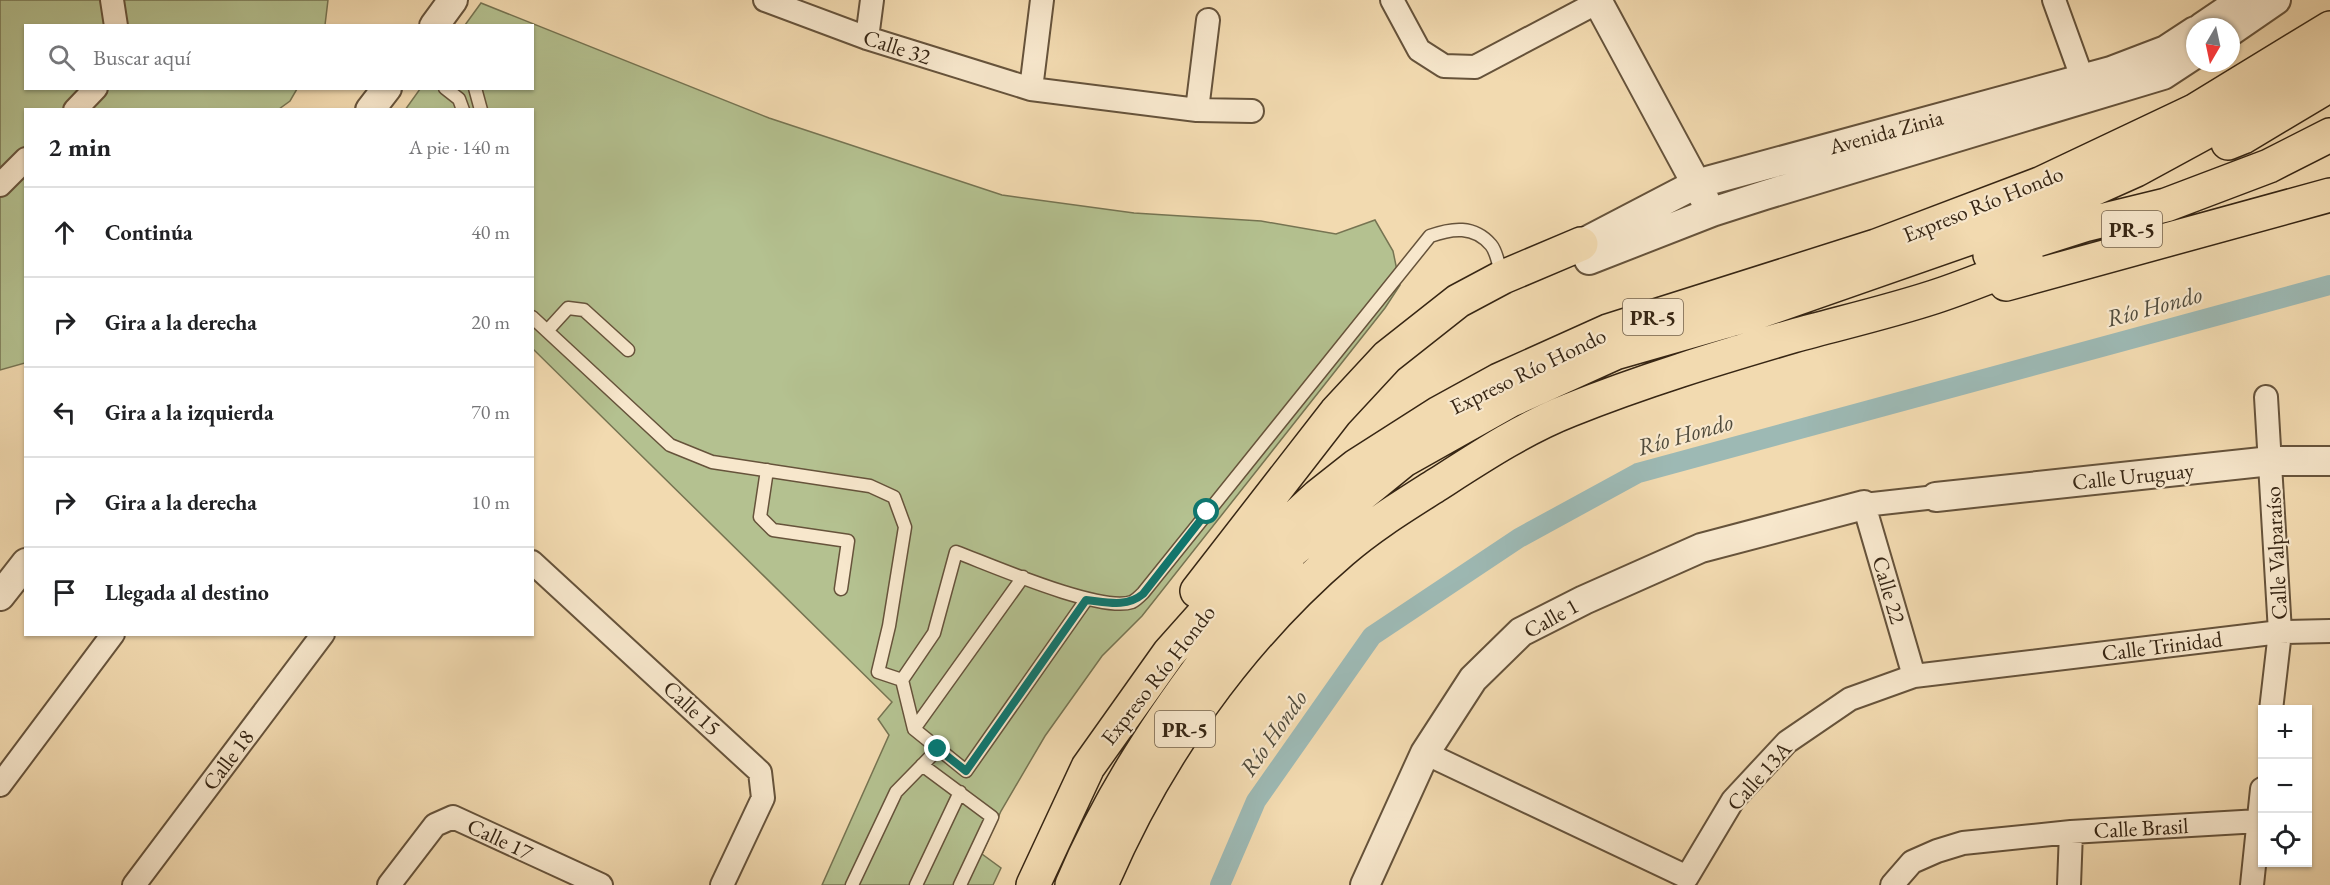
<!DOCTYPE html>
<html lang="es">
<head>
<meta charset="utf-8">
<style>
	:root { --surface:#fff; --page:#f6f6f6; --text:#202124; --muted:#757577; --line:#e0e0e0 }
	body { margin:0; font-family:"EB Garamond",serif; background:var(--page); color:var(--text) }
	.controls { position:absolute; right:18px; bottom:18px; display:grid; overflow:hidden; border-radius:0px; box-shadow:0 2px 4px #0004 }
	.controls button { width:54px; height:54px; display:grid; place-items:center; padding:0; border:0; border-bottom:2px solid var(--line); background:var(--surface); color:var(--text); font:30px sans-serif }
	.compass { position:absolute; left:2186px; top:18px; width:54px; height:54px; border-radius:50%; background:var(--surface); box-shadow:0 2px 4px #0004; rotate:189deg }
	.stop { position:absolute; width:18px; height:18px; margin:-14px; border:4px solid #0f766e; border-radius:50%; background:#fff }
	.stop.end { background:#0f766e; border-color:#fff; box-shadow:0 2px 6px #0008 }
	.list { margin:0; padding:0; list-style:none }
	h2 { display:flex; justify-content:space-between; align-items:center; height:78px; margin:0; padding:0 24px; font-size:26px }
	h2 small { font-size:20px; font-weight:400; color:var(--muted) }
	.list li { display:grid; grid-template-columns:39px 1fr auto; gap:18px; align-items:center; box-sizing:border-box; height:90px; padding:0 24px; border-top:2px solid var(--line) }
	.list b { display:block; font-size:22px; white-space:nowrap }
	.list em { font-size:20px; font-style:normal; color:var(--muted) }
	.icon { flex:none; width:33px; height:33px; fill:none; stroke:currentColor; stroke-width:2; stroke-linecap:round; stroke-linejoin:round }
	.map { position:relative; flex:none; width:2330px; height:885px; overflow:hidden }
	.search { position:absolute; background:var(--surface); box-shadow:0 2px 4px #0004; left:24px; top:24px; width:510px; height:66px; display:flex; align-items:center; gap:15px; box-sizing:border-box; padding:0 21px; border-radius:0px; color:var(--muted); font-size:22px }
	.panel { position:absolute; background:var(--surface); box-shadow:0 2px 4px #0004; left:24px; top:108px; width:510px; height:528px; border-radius:0px }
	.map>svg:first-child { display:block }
</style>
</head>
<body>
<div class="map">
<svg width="2330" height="885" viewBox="0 0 2330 885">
	<rect width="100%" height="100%" fill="#f2dab0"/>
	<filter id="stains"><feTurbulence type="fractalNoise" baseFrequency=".00333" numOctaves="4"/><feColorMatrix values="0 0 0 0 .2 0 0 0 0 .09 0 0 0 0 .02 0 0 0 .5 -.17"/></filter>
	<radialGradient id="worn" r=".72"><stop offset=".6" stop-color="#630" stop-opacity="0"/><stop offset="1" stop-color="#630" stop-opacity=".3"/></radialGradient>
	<path fill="#b4c190" stroke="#767452" stroke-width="1.5" d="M 0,0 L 328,0 L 325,25 L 26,26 L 26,88 L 297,89 L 290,101 L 279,109 L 26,110 L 25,363 L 0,370 Z
		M 481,3 L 769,118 L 1002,195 L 1134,213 L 1261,221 L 1336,234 L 1375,220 L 1393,251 L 1400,285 L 1385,308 L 1142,616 L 1102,656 L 1045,736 L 1001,811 L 982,854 L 1001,868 L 993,885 L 822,885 L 889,735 L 878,719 L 892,702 L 533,349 L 532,110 L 405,110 L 420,89 L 532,88 L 532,26 L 465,25 Z"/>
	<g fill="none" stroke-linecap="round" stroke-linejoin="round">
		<path stroke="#9db9b4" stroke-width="20" d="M 1220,885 L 1256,801 L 1372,636 L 1519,538 L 1638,473 L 2330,285"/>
		<defs>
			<path id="service" d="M 445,88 L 459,99 L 463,110
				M 475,88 L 481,110
				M 532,317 L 670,445 L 712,462 L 870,486 L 894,497 L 905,527 L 889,626 L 878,672 L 902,680
				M 547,331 L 568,308 L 584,310 L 628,350
				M 767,470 L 760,517 L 773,530 L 848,541 L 841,589
				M 1023,577 L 914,729 L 966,771 L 1086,600
				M 914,729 L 902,680 L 934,633 L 956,552 C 991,565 1100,613 1132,602 C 1136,600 1139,597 1143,593 L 1430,236 C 1452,228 1474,225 1491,245 C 1497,252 1499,267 1502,276
				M 922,765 L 992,817 L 960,885
				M 852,885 L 896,792 L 938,749
				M 916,885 L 960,792"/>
			<path id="minor" d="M 112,0 L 116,26
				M 765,0 L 867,38 L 1031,89 L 1197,110 L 1252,111
				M 1392,0 L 1419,50 L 1444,66 L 1475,67 L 1598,2
				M 2054,0 L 2088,94
				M 867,38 L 872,0
				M 1031,89 L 1042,0
				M 75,110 L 96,88
				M 1197,110 L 1208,20
				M 0,185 L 26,159
				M 2266,397 L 2280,632 L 2271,710
				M 532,562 L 760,772 L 763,798 L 722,885
				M 1914,676 L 1864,505 L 1936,497
				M 1425,753 L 1687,877 L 1733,800 L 1787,742 L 1850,699 L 1914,676 L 2280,632 L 2330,631
				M 0,785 L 113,634
				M 134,885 L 323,634
				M 389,885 L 435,825 L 453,817 L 601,885
				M 1892,885 L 1912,862 L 1937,851 L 1963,843 L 2071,832 L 2259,821
				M 2069,885 L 2071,832
				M 2252,885 L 2262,789"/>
			<path id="tertiary" d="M 1597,0 L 1705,200
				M 434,26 L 453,0
				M 2202,27 L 2242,0
				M 2195,31 L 2166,50 L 2111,71 L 1696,184 L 1581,244 L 1589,260 L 1712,212 L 1765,195 L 2163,75 L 2195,54
				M 2231,31 L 2276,0
				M 370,110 L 387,88
				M 1936,497 L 2271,461 L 2330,461
				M 0,596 L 26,563
				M 1365,885 L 1425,753 L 1473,679 L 1521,632 L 1584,600 L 1701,548 L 1864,505"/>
			<path id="motorway" d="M 2228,143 L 2243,137 L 2330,85
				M 1990,255 L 2084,225 L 2166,205 L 2269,166 L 2330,135
				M 2006,284 L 2330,195
				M 1261,580 L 1282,559 L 1404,460 L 1509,401 L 1615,353 L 1755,313 L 2033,216 L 2136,170 L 2215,127 L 2330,57
				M 1197,591 L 1336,412 L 1387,357 L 1458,301 L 1503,277 L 1581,244
				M 1033,885 L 1088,767 L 1169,653 L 1267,543 L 1318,496 L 1356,466 L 1439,413 L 1499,380 L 1608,331 L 1876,246 L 2042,183 L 2194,111 L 2330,28
				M 1072,885 C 1106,804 1152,732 1205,661 C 1229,629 1260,600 1288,570
				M 1101,885 C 1155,758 1237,641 1342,551 C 1372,525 1405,505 1438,484 C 1480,457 1524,428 1570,410 C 1642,381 1718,358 1793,336 C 1840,323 1888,312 1934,297 C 1965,287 1996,274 2027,262"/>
		</defs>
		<use href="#service" stroke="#66533b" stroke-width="15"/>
		<use href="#minor" stroke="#66533b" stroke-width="26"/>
		<use href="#tertiary" stroke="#66533b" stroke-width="32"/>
		<use href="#motorway" stroke="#372614" stroke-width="36"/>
		<use href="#service" stroke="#f7e7cc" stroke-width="12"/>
		<use href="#minor" stroke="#f7e7cc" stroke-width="22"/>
		<use href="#tertiary" stroke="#f7e7cc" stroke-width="28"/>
		<use href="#motorway" stroke="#f2dab0" stroke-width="33"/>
	</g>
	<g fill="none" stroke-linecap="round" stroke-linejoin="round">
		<path stroke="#0f766e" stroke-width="8" d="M 938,749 L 966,771 L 1086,600 C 1106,602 1126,608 1143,594 L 1207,512"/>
	</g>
	<g text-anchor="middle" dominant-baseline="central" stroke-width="4.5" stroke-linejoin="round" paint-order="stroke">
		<g fill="#f7e7cc" stroke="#71604b" stroke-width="1.5">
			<rect x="2102" y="211" width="60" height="36" rx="4.5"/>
			<rect x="1623" y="299" width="60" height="36" rx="4.5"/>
			<rect x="1155" y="711" width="60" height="36" rx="4.5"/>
		</g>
		<g font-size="21" font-weight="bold" fill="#372614">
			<text x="2132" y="229">PR-5</text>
			<text x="1653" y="317">PR-5</text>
			<text x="1185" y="729">PR-5</text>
		</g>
		<g font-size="22" fill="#372614" stroke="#f7e7cc">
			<text transform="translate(897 47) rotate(18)">Calle 32</text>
			<text transform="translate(1886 132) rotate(-15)">Avenida Zinia</text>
			<text transform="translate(1983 204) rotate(-22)">Expreso Río Hondo</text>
			<text transform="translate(1528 371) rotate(-26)">Expreso Río Hondo</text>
			<text transform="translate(2133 476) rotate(-6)">Calle Uruguay</text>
			<text transform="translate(2276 553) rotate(-93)">Calle Valparaíso</text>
			<text transform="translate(1889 590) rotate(74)">Calle 22</text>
			<text transform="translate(1551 618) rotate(-29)">Calle 1</text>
			<text transform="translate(2162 646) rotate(-7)">Calle Trinidad</text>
			<text transform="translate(1158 675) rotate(-52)">Expreso Río Hondo</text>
			<text transform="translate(692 708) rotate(43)">Calle 15</text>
			<text transform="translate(228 760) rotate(-53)">Calle 18</text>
			<text transform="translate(1759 776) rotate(-48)">Calle 13A</text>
			<text transform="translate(2141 828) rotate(-3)">Calle Brasil</text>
			<text transform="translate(500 839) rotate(25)">Calle 17</text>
		</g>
		<g font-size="24" font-style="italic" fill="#504b3c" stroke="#f7e7cc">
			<text transform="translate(2154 306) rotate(-15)">Río Hondo</text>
			<text transform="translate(1685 434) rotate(-16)">Río Hondo</text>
			<text transform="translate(1273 733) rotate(-55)">Río Hondo</text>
		</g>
	</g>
	<rect width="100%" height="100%" filter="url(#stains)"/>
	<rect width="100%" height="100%" fill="url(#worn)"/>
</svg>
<div class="controls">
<button>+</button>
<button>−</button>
<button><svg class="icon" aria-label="locate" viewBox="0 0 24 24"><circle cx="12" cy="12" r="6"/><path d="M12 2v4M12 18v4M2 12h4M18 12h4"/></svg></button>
</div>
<svg class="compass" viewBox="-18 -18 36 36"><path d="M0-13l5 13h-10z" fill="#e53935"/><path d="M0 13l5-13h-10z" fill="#757577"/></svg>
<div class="stop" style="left:1207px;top:512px"></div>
<div class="stop end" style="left:938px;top:749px"></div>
<div class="search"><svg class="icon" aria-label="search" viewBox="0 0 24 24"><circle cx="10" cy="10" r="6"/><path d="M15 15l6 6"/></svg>Buscar aquí</div>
<section class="panel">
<h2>2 min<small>A pie · 140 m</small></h2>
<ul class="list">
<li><svg class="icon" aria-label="ahead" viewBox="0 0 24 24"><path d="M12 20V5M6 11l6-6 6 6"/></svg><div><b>Continúa</b></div><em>40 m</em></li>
<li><svg class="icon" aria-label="right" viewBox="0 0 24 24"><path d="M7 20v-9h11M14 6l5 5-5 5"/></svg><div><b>Gira a la derecha</b></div><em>20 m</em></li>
<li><svg class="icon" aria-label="left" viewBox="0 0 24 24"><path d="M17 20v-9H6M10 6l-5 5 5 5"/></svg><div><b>Gira a la izquierda</b></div><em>70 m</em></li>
<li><svg class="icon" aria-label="right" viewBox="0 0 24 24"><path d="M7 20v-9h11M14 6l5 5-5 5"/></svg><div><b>Gira a la derecha</b></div><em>10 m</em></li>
<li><svg class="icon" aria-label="arrive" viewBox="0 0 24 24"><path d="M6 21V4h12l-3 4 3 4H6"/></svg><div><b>Llegada al destino</b></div></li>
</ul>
</section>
</div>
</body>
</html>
